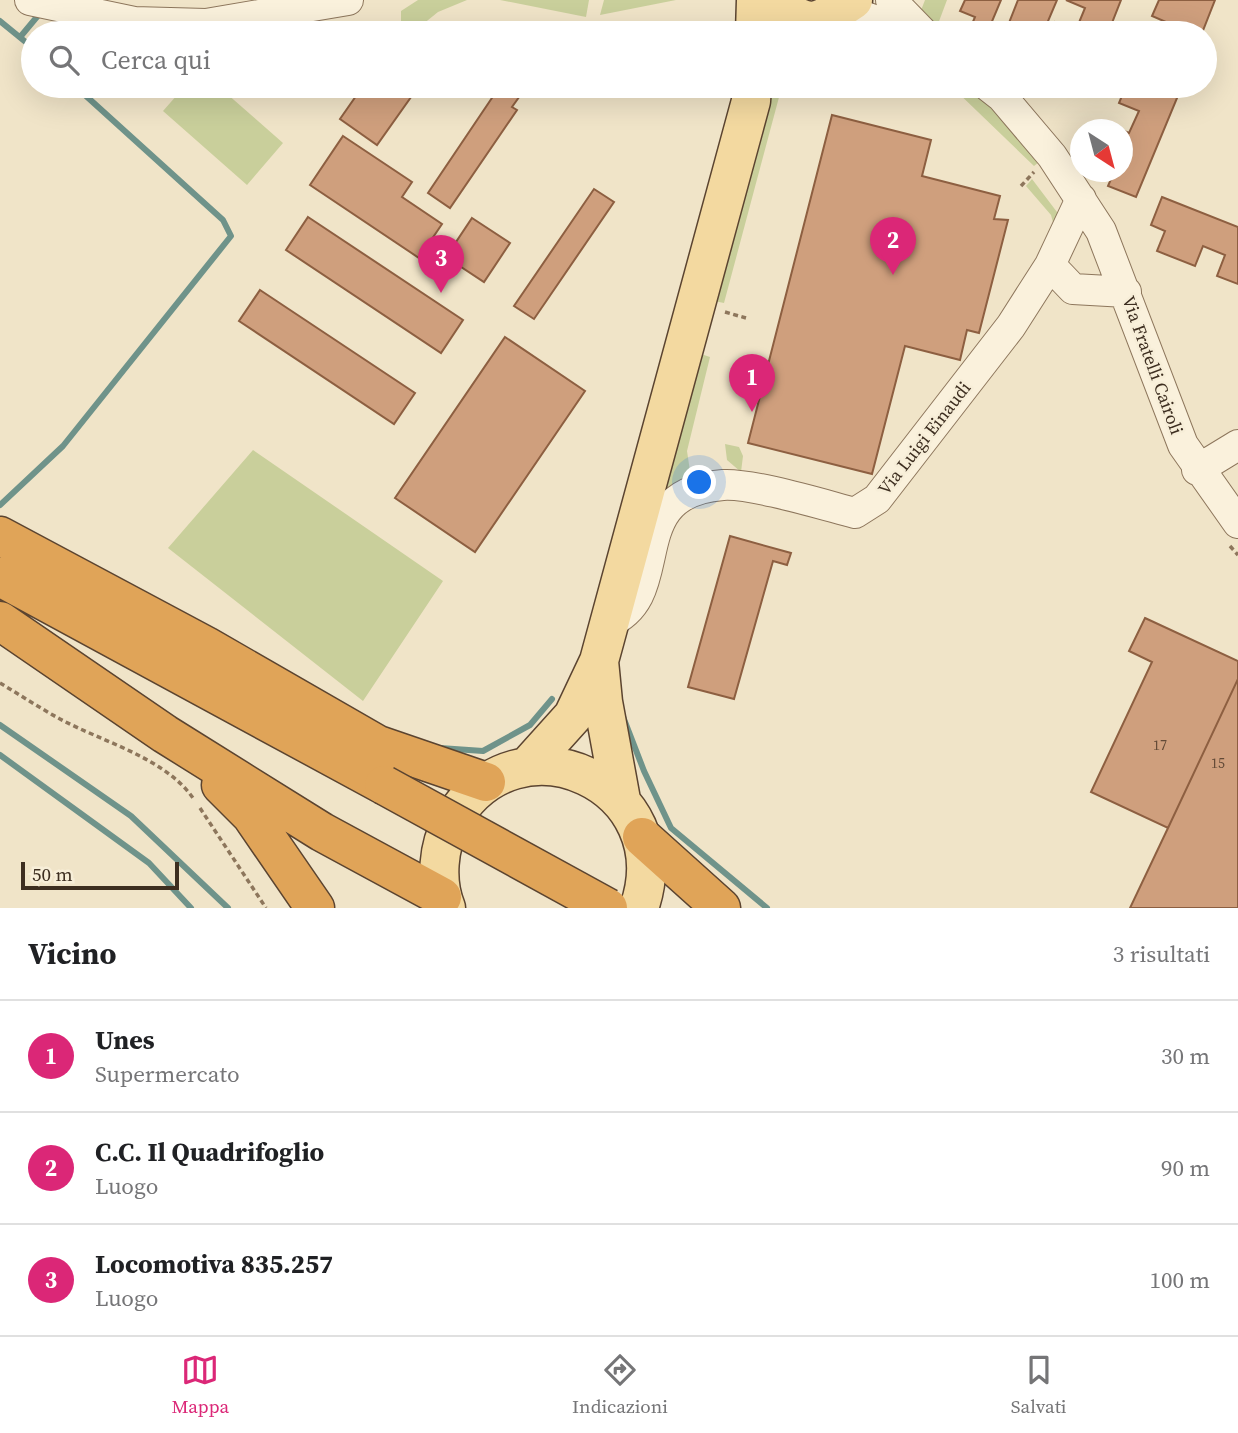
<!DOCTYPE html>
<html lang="it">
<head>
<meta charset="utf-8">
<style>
	:root { --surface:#fff; --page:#f6f6f6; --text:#202124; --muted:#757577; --line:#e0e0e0; --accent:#db2777 }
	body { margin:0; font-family:"Source Serif 4",serif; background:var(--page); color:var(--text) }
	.compass { position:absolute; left:1070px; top:119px; width:63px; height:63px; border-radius:50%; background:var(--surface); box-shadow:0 7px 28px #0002; rotate:144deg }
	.scale { position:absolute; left:21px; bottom:18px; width:158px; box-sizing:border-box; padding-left:7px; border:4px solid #3d2e20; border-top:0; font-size:19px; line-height:24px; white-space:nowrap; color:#3d2e20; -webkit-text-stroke:5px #f7eed8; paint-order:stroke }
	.you { position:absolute; left:700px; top:483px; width:24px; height:24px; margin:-18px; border:5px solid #fff; border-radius:50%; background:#1a73e8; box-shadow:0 0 0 10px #1a73e833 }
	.badge { display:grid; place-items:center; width:46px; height:46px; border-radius:50%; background:var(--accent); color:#fff; font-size:23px; font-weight:700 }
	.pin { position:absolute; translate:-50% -58px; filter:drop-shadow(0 2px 4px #0008) }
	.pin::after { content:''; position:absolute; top:37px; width:24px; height:21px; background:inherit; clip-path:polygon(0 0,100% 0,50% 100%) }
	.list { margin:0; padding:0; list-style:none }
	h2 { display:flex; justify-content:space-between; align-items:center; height:91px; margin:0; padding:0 28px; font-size:30px }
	h2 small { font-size:23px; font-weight:400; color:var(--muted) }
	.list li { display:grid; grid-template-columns:46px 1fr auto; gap:21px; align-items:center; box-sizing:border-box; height:112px; padding:0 28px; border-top:2px solid var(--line) }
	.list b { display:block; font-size:26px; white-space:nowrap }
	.list p { margin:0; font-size:23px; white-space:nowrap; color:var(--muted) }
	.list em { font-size:23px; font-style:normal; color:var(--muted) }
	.icon { flex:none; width:38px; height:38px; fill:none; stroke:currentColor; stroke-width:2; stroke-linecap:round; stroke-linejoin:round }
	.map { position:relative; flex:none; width:1238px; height:908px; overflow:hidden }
	.search { position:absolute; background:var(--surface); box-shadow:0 7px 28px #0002; left:21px; right:21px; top:21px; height:77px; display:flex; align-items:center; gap:18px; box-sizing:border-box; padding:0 24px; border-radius:38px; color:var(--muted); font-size:26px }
	.sheet { height:427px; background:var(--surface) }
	nav { display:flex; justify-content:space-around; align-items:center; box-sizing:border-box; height:98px; border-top:2px solid var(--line); background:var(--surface); font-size:19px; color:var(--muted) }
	nav a { display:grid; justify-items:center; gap:4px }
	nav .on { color:var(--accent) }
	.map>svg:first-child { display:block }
</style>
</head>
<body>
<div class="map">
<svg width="1238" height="908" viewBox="0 0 1238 908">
	<rect width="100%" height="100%" fill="#f0e4c8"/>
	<path fill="#c9cf9b" d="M 467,0 L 438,12 L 412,33 L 401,26 L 401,11 L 418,0 Z
		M 500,0 L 589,0 L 586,17 Z
		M 604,0 L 676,0 L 600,15 Z
		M 925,0 L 947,0 L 938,24 L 920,13 Z
		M 185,86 L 218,86 L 283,143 L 247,185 L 163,111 Z
		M 774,86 L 782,86 L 724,303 L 714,301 Z
		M 951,86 C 980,86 1020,140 1039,162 L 1034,166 Z
		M 1032,179 L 1063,220 L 1054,226 L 1051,215 L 1026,186 Z
		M 698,353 L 710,357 L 687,451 L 690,471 L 706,468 L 709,481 L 679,485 L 664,492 Z
		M 725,444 L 739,447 L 743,456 L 741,472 L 727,460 Z
		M 253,450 L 443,581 L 363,701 L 168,548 Z"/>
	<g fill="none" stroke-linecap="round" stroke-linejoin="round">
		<path stroke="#6f938a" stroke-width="6" d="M 0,21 L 33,48
			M 21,36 L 41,12
			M 0,505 L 63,446 L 231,236 L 223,220 L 75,86
			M 622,714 L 644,771 L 671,828 L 767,908
			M 0,725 L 131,816 L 228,908
			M 440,748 L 483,751 L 530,725 L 552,699
			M 0,755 L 149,863 L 191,908"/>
	</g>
	<path fill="#cf9f7d" stroke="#8d5f41" stroke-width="2" d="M 965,0 L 1001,0 L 988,31 L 972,24 L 975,17 L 960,11 Z
		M 1018,0 L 1057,0 L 1043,33 L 1005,33 Z
		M 1066,0 L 1121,0 L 1108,33 L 1051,33 L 1055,22 L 1076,30 L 1085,8 Z
		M 1159,0 L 1215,0 L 1202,33 L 1169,33 L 1173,25 L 1152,16 Z
		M 523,23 L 538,33 L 516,33 Z
		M 363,86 L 410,86 L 416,90 L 377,145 L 340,119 Z
		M 500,86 L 527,86 L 512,107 L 517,110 L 450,208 L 428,193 Z
		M 1060,86 L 1086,86 L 1083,95 Z
		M 1126,86 L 1182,86 L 1136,197 L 1108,186 L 1114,172 L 1122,172 L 1122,130 L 1129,133 L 1139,111 L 1119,103 Z
		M 832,115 L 931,140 L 922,176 L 1000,196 L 994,219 L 1008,220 L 979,333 L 967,330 L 960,360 L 905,346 L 872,474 L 748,443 Z
		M 343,136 L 412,182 L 402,197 L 442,224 L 419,258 L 310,185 Z
		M 594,189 L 614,202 L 534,319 L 514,306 Z
		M 1162,197 L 1238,227 L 1238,284 L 1217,276 L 1225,255 L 1203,246 L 1195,266 L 1157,251 L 1165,231 L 1151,225 Z
		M 308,217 L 463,320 L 441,353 L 286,250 Z
		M 472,218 L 510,243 L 484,282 L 446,257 Z
		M 260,290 L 415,393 L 394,424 L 239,321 Z
		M 505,337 L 585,391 L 475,552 L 395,498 Z
		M 730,536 L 791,553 L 787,565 L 773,561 L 734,699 L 688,687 Z
		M 1145,618 L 1238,661 L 1238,679 L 1168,828 L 1091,792 L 1152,662 L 1129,651 Z
		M 1238,679 L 1238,908 L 1130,908 L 1168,828 Z"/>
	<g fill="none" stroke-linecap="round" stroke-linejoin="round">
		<defs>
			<path id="minor" d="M 30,0 L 134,22 L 206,24 L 348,0
				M 891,0 L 923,33
				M 828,17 L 863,16 L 910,33
				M 988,86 L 1002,97 L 1052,156 L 1101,231 L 1183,445 L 1238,523
				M 1081,199 L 1050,265 L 1073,289 L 1126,292
				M 1197,470 L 1238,445
				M 608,623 C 677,595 618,493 723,485 C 752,483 824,505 855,513 L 877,499 L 1011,326 L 1050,265"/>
			<path id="major" d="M 769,0 C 811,27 811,28 853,0
				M 755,33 L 756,0
				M 599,661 L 603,702 L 621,800
				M 528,766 L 573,716 L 599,661 L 751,101 L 752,86
				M 446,908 C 435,881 438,846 452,821 C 517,708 682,785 639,908"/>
			<path id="highway" d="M 0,536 L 206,646 L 378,745 L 486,782
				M 0,577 L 384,785
				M 0,621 L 165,734 L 322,832 L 442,897
				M 221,785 L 251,815 L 315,908
				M 642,837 L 721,908"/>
		</defs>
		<use href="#minor" stroke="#8d765c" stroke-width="32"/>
		<use href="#major" stroke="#5b4430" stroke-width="41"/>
		<use href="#highway" stroke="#5b4430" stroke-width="41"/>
		<path stroke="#8d765c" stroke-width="3.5" stroke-dasharray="5 3.5" stroke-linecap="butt" d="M 1021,186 L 1034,172
			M 725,312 L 746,318
			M 1230,546 L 1238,555
			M 0,683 C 20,695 40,708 60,719 C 103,742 165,758 193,798
			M 200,808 L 266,908"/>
		<use href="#minor" stroke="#faf1dc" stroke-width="30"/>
		<use href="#major" stroke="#f3d9a0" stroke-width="38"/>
		<use href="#highway" stroke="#e0a458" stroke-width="38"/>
		<defs>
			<path id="highway-bridge" d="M 384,785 L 608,908"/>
		</defs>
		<use href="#highway-bridge" stroke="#5b4430" stroke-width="41" stroke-linecap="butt"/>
		<use href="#highway-bridge" stroke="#e0a458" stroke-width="38"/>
	</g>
	<g text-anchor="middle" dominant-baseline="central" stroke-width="5" stroke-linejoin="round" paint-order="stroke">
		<g font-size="14" fill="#624a37">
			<text x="1160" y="745">17</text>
			<text x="1218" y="763">15</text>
		</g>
		<g font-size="18" fill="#3d2e20" stroke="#f7eed8">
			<text transform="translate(1153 365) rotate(70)">Via Fratelli Cairoli</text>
			<text transform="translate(924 438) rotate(-52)">Via Luigi Einaudi</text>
		</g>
	</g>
</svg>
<svg class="compass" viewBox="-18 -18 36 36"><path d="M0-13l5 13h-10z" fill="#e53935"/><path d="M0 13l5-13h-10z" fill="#757577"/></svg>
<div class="scale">50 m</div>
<div class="you"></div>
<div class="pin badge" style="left:752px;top:412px">1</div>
<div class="pin badge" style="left:893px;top:275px">2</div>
<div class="pin badge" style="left:441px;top:293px">3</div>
<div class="search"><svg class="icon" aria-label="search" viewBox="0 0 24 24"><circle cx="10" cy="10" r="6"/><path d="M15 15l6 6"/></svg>Cerca qui</div>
</div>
<section class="sheet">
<h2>Vicino<small>3 risultati</small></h2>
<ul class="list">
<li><span class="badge">1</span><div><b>Unes</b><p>Supermercato</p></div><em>30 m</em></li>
<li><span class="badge">2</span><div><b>C.C. Il Quadrifoglio</b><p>Luogo</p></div><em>90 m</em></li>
<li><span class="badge">3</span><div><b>Locomotiva 835.257</b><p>Luogo</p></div><em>100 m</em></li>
</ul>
</section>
<nav>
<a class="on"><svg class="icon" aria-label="map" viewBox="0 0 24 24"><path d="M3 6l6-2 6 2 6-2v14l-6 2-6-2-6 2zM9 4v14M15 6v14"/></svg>Mappa</a>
<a><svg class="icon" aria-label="directions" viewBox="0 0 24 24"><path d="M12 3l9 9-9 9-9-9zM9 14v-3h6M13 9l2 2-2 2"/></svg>Indicazioni</a>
<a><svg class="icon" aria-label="saved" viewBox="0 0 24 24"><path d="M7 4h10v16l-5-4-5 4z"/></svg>Salvati</a>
</nav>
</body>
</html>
